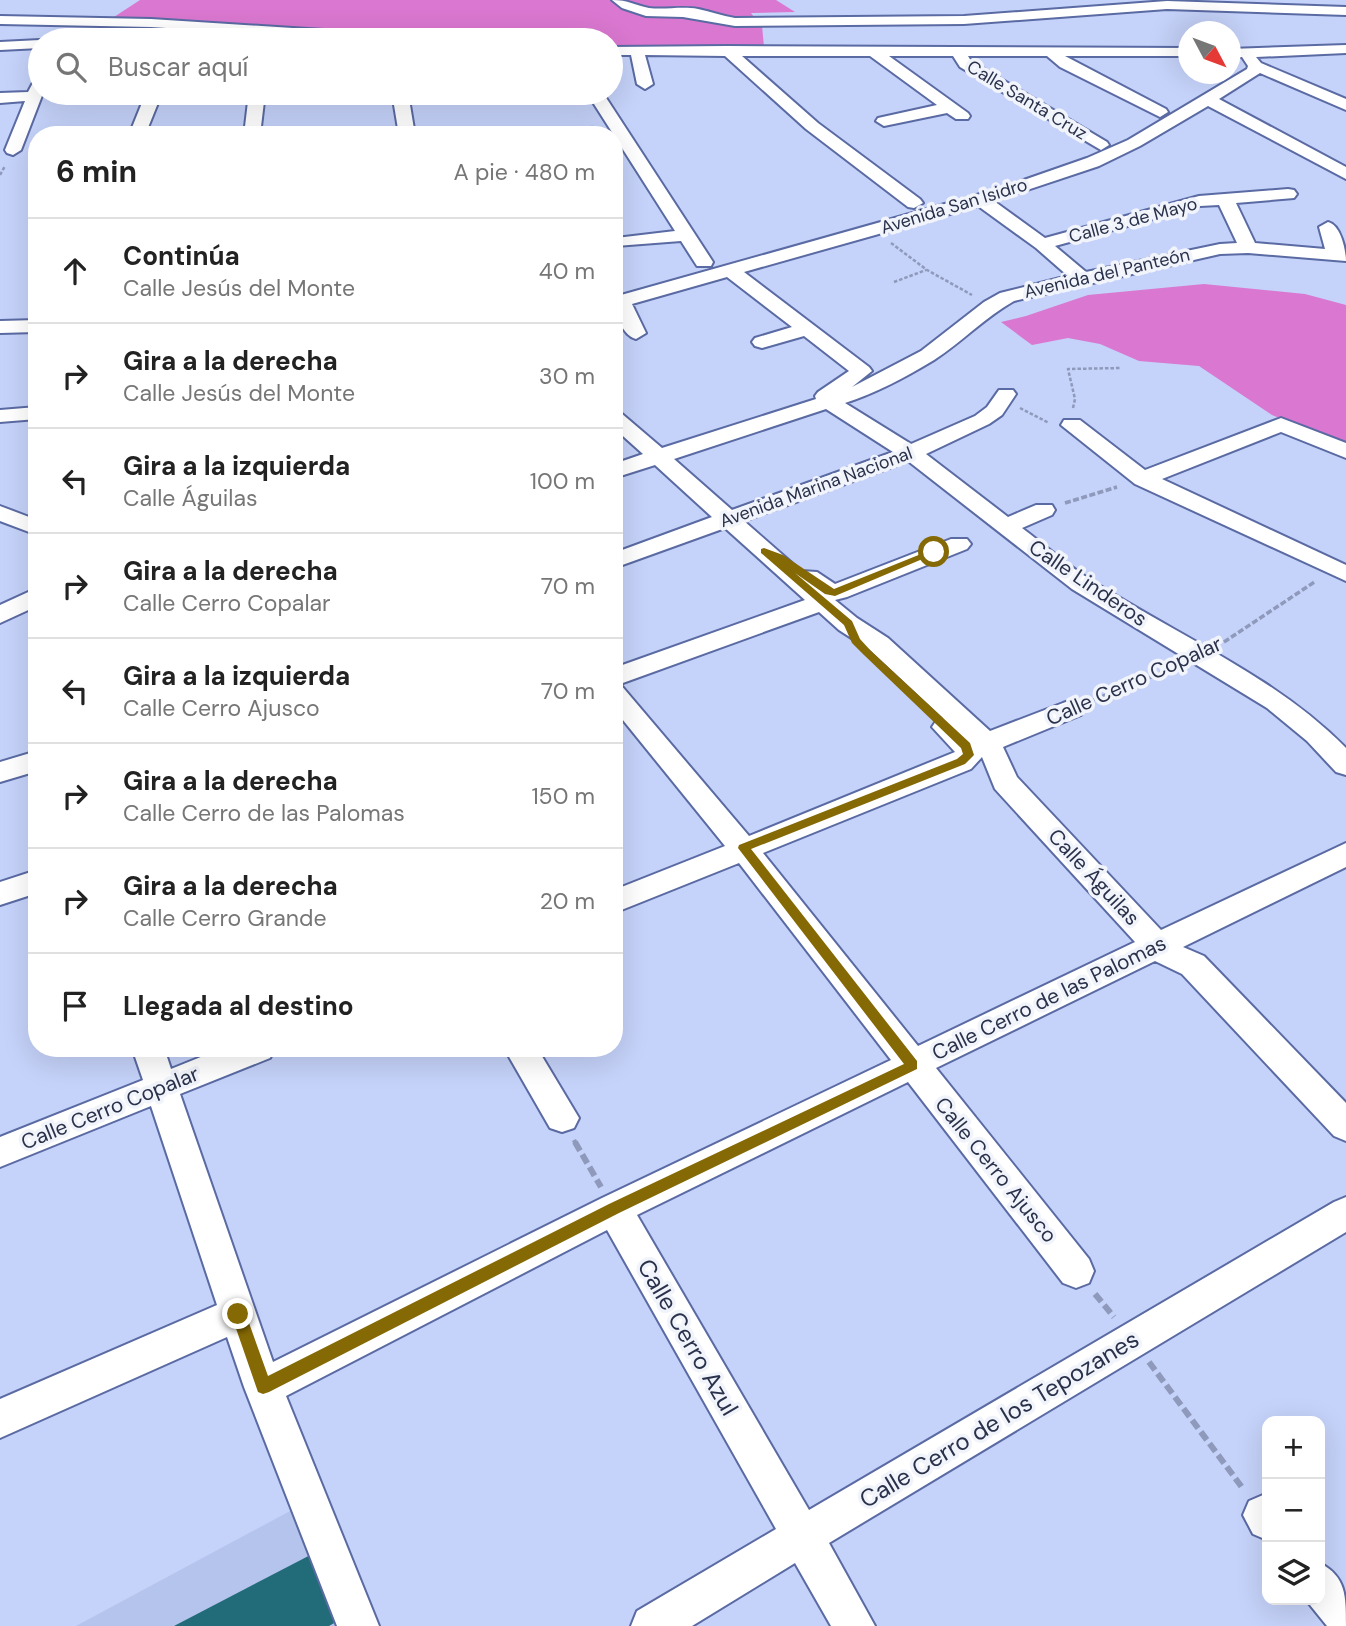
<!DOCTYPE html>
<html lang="es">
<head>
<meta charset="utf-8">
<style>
	:root { --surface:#fff; --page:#f2f2f2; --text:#222; --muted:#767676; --line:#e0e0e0 }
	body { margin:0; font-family:"DM Sans",sans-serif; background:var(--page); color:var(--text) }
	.controls { position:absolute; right:21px; bottom:21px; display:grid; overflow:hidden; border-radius:14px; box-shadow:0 7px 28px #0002 }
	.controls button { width:63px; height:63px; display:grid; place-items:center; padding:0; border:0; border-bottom:2px solid var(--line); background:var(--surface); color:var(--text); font:35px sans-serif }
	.compass { position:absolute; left:1178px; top:21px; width:63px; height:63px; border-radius:50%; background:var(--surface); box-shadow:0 7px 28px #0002; rotate:131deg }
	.stop { position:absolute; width:21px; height:21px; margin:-16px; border:5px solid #856904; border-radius:50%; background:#fff }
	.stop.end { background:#856904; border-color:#fff; box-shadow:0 2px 7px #0008 }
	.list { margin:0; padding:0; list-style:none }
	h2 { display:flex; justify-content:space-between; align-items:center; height:91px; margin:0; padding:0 28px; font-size:30px }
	h2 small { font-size:23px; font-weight:400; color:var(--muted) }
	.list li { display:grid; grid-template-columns:46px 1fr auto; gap:21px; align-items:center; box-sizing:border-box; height:105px; padding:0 28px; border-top:2px solid var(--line) }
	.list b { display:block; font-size:26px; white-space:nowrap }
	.list p { margin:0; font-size:23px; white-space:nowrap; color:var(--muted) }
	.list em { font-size:23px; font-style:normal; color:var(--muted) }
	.icon { flex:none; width:38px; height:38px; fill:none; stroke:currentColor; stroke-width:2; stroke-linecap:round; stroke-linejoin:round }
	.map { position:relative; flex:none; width:1346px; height:1626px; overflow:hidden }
	.search { position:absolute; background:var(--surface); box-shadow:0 7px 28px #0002; left:28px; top:28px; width:595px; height:77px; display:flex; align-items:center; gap:18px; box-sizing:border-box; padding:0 24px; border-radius:38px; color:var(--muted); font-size:26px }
	.panel { position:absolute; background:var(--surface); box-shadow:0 7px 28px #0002; left:28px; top:126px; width:595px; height:931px; border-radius:28px }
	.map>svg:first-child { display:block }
</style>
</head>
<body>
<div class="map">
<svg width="1346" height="1626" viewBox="0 0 1346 1626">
	<rect width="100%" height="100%" fill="#c5d2f9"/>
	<path fill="#b5c4ed" d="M 305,1503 L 349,1626 L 76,1626 Z"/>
	<path fill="#da77d0" d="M 140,0 L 776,0 L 795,12 L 751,13 L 756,20 L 753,21 L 754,26 L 762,26 L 764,47 L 611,47 L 611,40 L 477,40 L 114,17 Z
		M 1204,284 L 1305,294 L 1346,305 L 1346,446 L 1272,415 L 1199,366 L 1139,361 L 1100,344 L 1068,338 L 1032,345 L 1001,322 L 1026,316 L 1088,295 Z"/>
	<path fill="#216c78" d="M 320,1550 L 343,1618 L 329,1626 L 174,1626 Z"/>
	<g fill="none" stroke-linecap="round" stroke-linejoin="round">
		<defs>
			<path id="minor" d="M 612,0 C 629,0 634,5 649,8 C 665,10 682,6 698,9 C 709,11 722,16 735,18 L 964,16 L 1167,1 L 1346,7 L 1346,15 L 1167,9 L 964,24 L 735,26 L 683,17 L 646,16 L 622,8 Z
				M 0,16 L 151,19 L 417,36 L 424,40 L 353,40 L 151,27 L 0,24 Z
				M 40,40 L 40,48 L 0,50 L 0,42 L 40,40 L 43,40 Z
				M 1346,45 L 1346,53 L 1256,57 L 1261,63 L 1346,99 L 1346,110 L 1260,73 L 1219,99 L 1346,167 L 1346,179 L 1208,106 L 1140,146 L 1099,166 L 994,201 L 1045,238 L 1199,196 L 1288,189 L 1294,190 L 1297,194 L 1294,198 L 1236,203 L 1255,243 L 1325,249 L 1319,227 L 1328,222 C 1341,225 1346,251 1346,261 L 1248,253 L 1220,254 L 1014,301 C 985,317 962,342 934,360 C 906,377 876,393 845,403 L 911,444 L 975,416 L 987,407 L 999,390 L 1013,390 L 1016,394 L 1002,415 L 989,424 L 926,454 L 1008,517 L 1036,505 L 1052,505 L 1055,510 L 1052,515 L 1022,528 C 1045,545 1067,565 1091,580 C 1176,635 1274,675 1346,748 L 1346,775 L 1336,772 L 1307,741 L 1267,708 L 1072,589 L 908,461 L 744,521 L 801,571 L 817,572 L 835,584 L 951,539 L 967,539 L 971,544 L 967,549 L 847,597 L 835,600 L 857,618 L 888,638 L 990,731 L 1063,703 L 1072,700 L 1081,703 L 1085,709 L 1081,715 L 1003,747 L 1017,777 L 1161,930 L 1346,843 L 1346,867 L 1183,947 L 1204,956 L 1346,1103 L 1346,1141 L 1334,1136 L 1182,974 L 1155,961 L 936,1068 L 1089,1259 L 1094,1271 L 1089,1283 L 1076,1288 L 1063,1283 L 908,1082 L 637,1215 L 809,1510 L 1334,1202 L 1346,1197 L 1346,1232 L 829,1543 L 875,1626 L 831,1626 L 795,1563 L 692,1626 L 631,1626 L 637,1611 L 776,1529 L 607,1230 L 286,1396 L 379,1626 L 337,1626 L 244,1387 L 227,1337 L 0,1438 L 0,1399 L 217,1305 L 151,1106 L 0,1167 L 0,1137 L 143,1080 L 132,1048 L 164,1048 L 171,1069 L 223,1048 L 275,1048 L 270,1058 L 180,1094 L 273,1362 L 602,1198 L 891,1060 L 739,863 L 614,913 L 614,890 L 725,846 L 614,709 L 614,668 L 805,600 L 725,528 L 614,568 L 614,553 L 712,517 L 655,465 L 614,478 L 614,464 L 643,454 L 614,428 L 614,411 L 621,413 L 662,448 L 816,399 L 815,396 L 818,392 L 849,371 L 804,336 L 762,348 L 755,346 L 752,342 L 755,338 L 792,327 L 727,277 L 632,304 L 646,333 L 636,339 C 621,335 614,310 614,297 L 998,189 L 1087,158 L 1128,140 L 1247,69 L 1248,66 L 1242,57 L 1230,57 L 1230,49 ZM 1219,205 L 1237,243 L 1220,244 L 1086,272 L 1055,246 L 1200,206 ZM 978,206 L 1036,248 L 1068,276 L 1000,293 L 984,302 L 921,351 L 852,387 L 872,371 L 869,367 L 744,272 ZM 826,409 L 893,452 L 732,510 L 674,459 ZM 819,612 L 839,630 L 870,650 L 943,718 L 936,721 L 932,727 L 955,752 L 749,836 L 620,684 ZM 982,757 L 995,789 L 1135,942 L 918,1046 L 763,853 L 971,769 Z
				M 727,46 L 1188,48 L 1188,56 L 1065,56 L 1166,109 L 1168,112 L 1160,117 L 1060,67 L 1047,56 L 968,56 L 971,61 L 1107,142 L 1109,145 L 1101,150 L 960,67 L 953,56 L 889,56 L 968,113 L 970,116 L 968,119 L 956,119 L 947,113 L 884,126 L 876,121 L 878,118 L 937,105 L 870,56 L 742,56 L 818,123 L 920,199 L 923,203 L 914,208 L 908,207 L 806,129 L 725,56 L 645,55 L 653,84 L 645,89 L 637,84 L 631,55 L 611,55 L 611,47 Z
				M 40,77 L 40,93 L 43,93 L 21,150 L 13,155 L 7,153 L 5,150 L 25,101 L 0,103 L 0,93 L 28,92 L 35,79 Z
				M 146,93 L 162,93 L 145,135 L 129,135 Z
				M 249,93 L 265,93 L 260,135 L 244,135 Z
				M 392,93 L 408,93 L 415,135 L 399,135 Z
				M 587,93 L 603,93 L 713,262 L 711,266 L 697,266 L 681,241 L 616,246 L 616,238 L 675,231 Z
				M 37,320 L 37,332 L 0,333 L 0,321 Z
				M 37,407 L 37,419 L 0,422 L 0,410 Z
				M 1281,418 L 1346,443 L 1346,458 L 1281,432 L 1162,479 L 1346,565 L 1346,581 L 1135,484 L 1061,425 L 1064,420 L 1080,420 L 1145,470 Z
				M 0,506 L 37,520 L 37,535 L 0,521 Z
				M 37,588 L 37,606 L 0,623 L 0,605 Z
				M 37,751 L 37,771 L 0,782 L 0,762 Z
				M 37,870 L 37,893 L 0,905 L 0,882 Z
				M 504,1048 L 537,1048 L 579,1118 L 574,1128 L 562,1132 L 550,1128 Z
				M 1263,1495 L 1267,1497 L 1267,1540 L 1253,1534 L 1243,1515 L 1249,1501 Z
				M 1320,1563 C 1346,1577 1346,1595 1346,1626 L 1327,1626 L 1306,1600 L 1320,1600 Z"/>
		</defs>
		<use href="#minor" stroke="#5a6aa3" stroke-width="4"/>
		<path stroke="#8e99bb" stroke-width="2.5" stroke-dasharray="3.5 2" stroke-linecap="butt" d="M 513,135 L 593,127
			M 0,175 L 5,166
			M 891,243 L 927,270 L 972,295
			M 894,282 L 926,270
			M 1020,408 L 1049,423
			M 1073,408 L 1075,399 L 1068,369 L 1121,368"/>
		<path stroke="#8e99bb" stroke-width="3.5" stroke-dasharray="6 2.5" stroke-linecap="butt" d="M 1065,503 L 1117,487
			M 1224,642 L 1316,581
			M 1093,700 L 1176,667"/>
		<path stroke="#8e99bb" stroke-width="4.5" stroke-dasharray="8 3.5" stroke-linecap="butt" d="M 574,1140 L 576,1144"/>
		<path stroke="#8e99bb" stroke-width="6" stroke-dasharray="10 4.5" stroke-linecap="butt" d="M 575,1142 L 601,1187
			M 1095,1294 L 1114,1317
			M 1149,1362 L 1244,1490"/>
		<use href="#minor" fill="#fff" fill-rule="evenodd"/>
	</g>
	<path fill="#856904" d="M 764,548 L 783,555 L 834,589 L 931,550 L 939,552 L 835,596 L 825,594 L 795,573 L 852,621 L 860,639 L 871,651 L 970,743 L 974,755 L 965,764 L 751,849 L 917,1061 L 917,1069 L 619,1213 L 269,1392 L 263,1394 L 258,1392 L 231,1314 L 233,1309 L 244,1309 L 268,1376 L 609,1204 L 904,1064 L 738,848 L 739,845 L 957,759 L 963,754 L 961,748 L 864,655 L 852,643 L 844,625 L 761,553 L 761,549 Z"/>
	<g text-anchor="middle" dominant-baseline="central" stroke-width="7" stroke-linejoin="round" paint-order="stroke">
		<g font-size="18" fill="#2a324b" stroke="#f2f4fb">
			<text transform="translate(1027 100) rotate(31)">Calle Santa Cruz</text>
			<text transform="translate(954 206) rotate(-17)">Avenida San Isidro</text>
			<text transform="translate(1133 220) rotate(-15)">Calle 3 de Mayo</text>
			<text transform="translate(1107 273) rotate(-13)">Avenida del Panteón</text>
			<text transform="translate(816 487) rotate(-20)">Avenida Marina Nacional</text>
		</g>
		<g font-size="21" fill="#2a324b" stroke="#f2f4fb">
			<text transform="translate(1088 583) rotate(34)">Calle Linderos</text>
			<text transform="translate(1134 681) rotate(-24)">Calle Cerro Copalar</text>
			<text transform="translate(1094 877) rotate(47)">Calle Águilas</text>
			<text transform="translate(1049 998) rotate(-26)">Calle Cerro de las Palomas</text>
			<text transform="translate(110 1108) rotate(-22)">Calle Cerro Copalar</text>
			<text transform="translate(996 1170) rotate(51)">Calle Cerro Ajusco</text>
		</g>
		<g font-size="24" fill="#2a324b" stroke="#f2f4fb">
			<text transform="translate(688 1337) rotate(60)">Calle Cerro Azul</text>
			<text transform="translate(999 1419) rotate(-31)">Calle Cerro de los Tepozanes</text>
		</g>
	</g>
</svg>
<div class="controls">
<button>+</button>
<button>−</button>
<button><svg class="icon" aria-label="layers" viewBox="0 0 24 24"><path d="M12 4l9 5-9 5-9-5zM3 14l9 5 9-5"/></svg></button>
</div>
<svg class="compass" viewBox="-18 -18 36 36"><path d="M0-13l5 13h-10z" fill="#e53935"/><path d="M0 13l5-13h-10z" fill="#767676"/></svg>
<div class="stop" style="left:934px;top:552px"></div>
<div class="stop end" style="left:238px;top:1314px"></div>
<div class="search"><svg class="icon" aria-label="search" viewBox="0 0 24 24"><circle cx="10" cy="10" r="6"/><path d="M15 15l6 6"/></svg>Buscar aquí</div>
<section class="panel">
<h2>6 min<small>A pie · 480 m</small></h2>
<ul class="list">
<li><svg class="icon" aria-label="ahead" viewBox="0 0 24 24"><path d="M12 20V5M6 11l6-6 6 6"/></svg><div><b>Continúa</b><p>Calle Jesús del Monte</p></div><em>40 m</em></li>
<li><svg class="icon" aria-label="right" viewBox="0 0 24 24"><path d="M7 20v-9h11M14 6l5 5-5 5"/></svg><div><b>Gira a la derecha</b><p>Calle Jesús del Monte</p></div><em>30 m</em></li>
<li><svg class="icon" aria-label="left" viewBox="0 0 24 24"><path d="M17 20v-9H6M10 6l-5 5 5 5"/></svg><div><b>Gira a la izquierda</b><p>Calle Águilas</p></div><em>100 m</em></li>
<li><svg class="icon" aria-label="right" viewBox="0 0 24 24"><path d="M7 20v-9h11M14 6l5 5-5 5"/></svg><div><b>Gira a la derecha</b><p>Calle Cerro Copalar</p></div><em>70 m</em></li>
<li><svg class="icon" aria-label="left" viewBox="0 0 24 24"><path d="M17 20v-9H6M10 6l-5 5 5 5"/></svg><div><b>Gira a la izquierda</b><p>Calle Cerro Ajusco</p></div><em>70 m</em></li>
<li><svg class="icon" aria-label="right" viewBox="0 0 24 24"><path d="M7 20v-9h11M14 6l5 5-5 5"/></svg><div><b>Gira a la derecha</b><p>Calle Cerro de las Palomas</p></div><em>150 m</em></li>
<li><svg class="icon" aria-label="right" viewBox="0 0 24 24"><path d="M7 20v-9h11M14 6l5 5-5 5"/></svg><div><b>Gira a la derecha</b><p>Calle Cerro Grande</p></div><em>20 m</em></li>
<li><svg class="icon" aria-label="arrive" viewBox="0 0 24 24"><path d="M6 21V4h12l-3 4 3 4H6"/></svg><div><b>Llegada al destino</b></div></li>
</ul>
</section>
</div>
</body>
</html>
